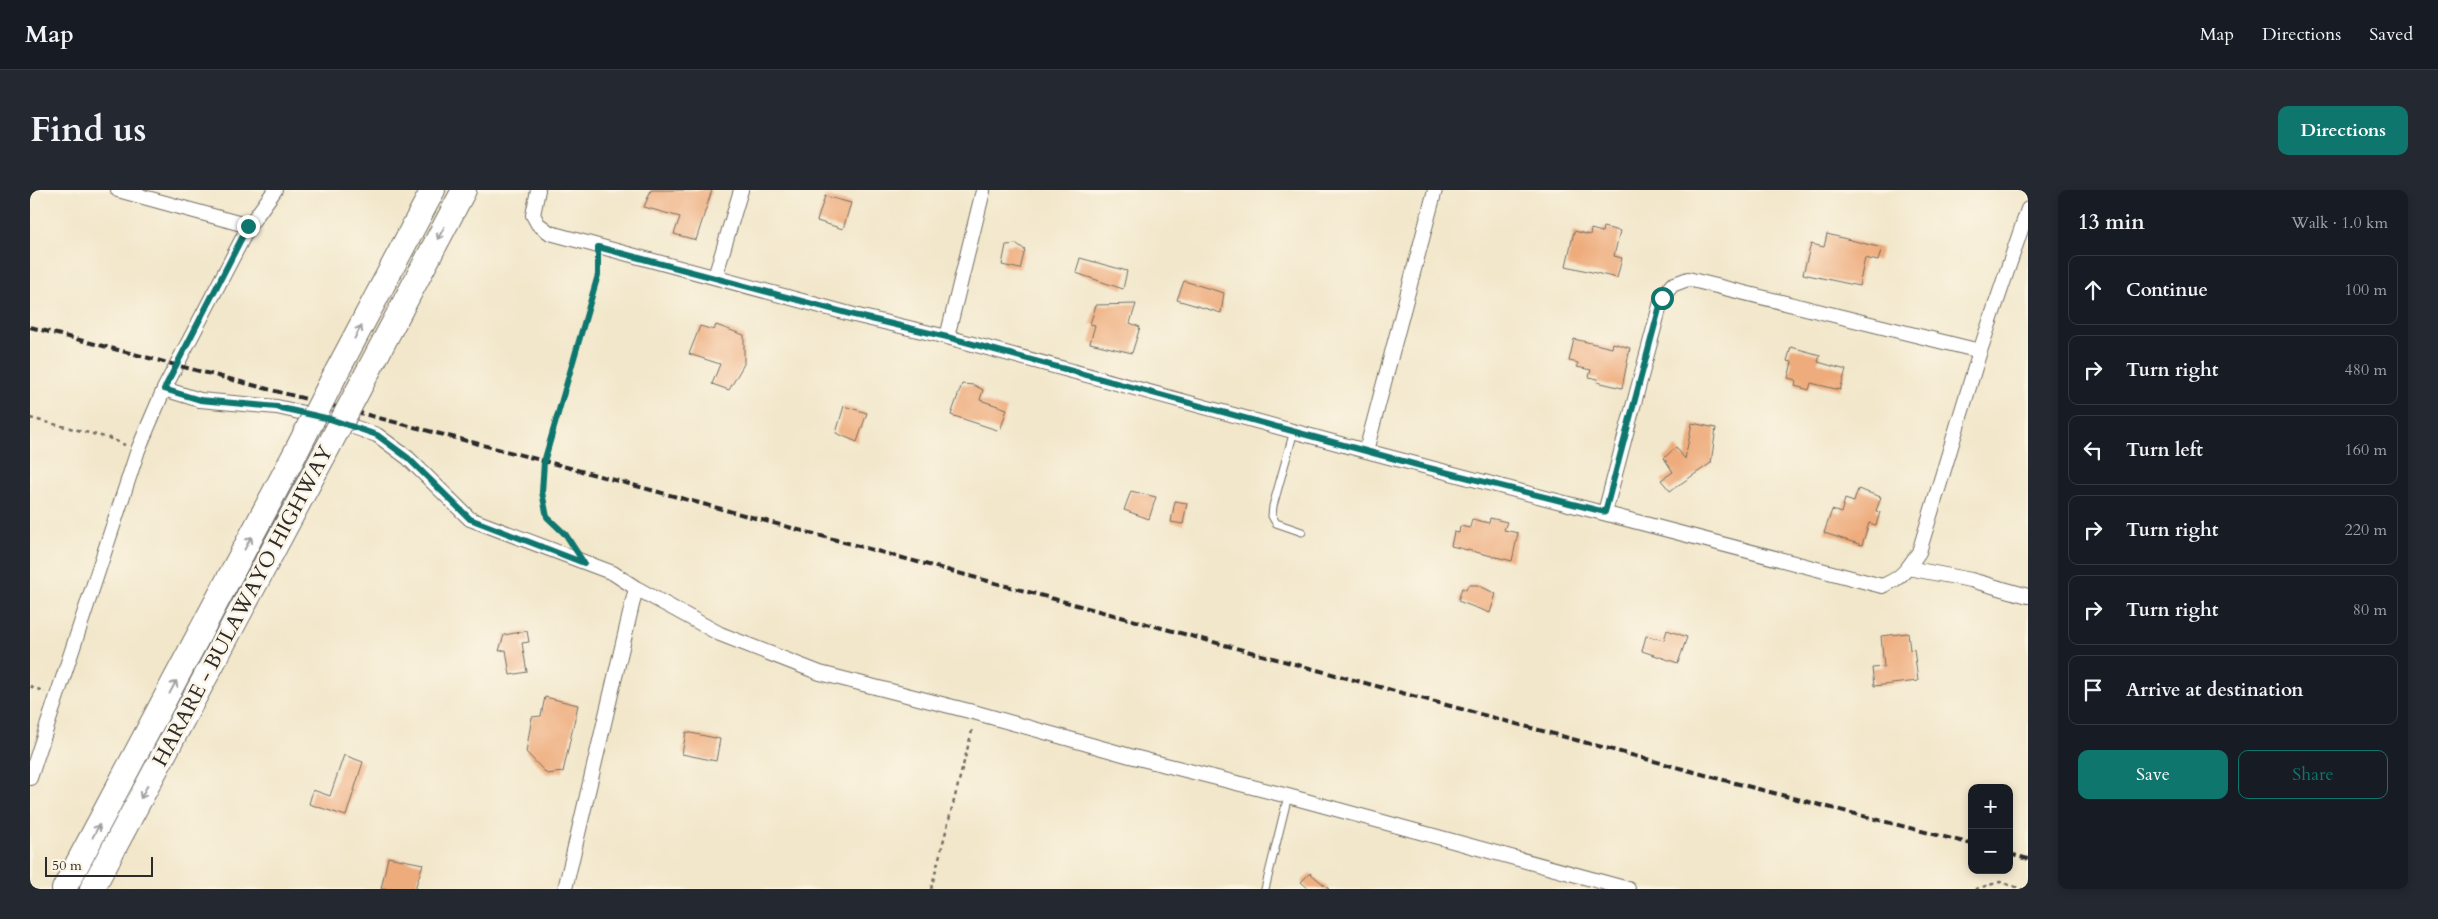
<!DOCTYPE html>
<html lang="en">
<head>
<meta charset="utf-8">
<style>
	:root { --surface:#171b24; --page:#242831; --text:#f1f3f6; --muted:#9ea1a6; --line:#363941; --accent:#0f766e }
	body { margin:0; font-family:Cardo,serif; background:var(--page); color:var(--text) }
	.controls { position:absolute; right:15px; bottom:15px; display:grid; overflow:hidden; border-radius:10px; box-shadow:0 2px 8px #0003 }
	.controls button { width:45px; height:45px; display:grid; place-items:center; padding:0; border:0; border-bottom:1px solid var(--line); background:var(--surface); color:var(--text); font:25px sans-serif }
	.scale { position:absolute; left:15px; bottom:12px; width:108px; box-sizing:border-box; padding-left:5px; border:2px solid #2b2b2b; border-top:0; font-size:14px; line-height:18px; white-space:nowrap; color:#2b2b2b; -webkit-text-stroke:4px #fcf5e5; paint-order:stroke }
	.stop { position:absolute; width:15px; height:15px; margin:-11px; border:4px solid #0f766e; border-radius:50%; background:#fff }
	.stop.end { background:#0f766e; border-color:#fff; box-shadow:0 1px 5px #0008 }
	.list { margin:0; padding:0; list-style:none }
	h2 { display:flex; justify-content:space-between; align-items:center; height:65px; margin:0; padding:0 20px; font-size:21px }
	h2 small { font-size:16px; font-weight:400; color:var(--muted) }
	.list li { display:grid; grid-template-columns:32px 1fr auto; gap:15px; align-items:center; box-sizing:border-box; height:70px; margin:0 10px 10px; padding:0 10px; border:1px solid var(--line); border-radius:10px }
	.list b { display:block; font-size:19px; white-space:nowrap }
	.list em { font-size:16px; font-style:normal; color:var(--muted) }
	.actions { display:flex; gap:10px; padding:15px 20px }
	.actions a { flex:1; padding:11px 0; border:1px solid var(--accent); border-radius:10px; text-align:center; font-size:18px; color:var(--accent) }
	.actions .main { background:var(--accent); color:#fff }
	.icon { flex:none; width:28px; height:28px; fill:none; stroke:currentColor; stroke-width:2; stroke-linecap:round; stroke-linejoin:round }
	.map { position:relative; flex:none; width:1998px; height:699px; overflow:hidden; border-radius:10px }
	header { display:flex; align-items:center; gap:30px; box-sizing:border-box; height:70px; padding:0 25px; background:var(--surface); border-bottom:1px solid var(--line) }
	header strong { font-size:24px }
	nav { display:flex; gap:28px; margin-inline-start:auto; font-size:18px }
	.intro { display:flex; align-items:center; justify-content:space-between; box-sizing:border-box; height:120px; padding:0 30px }
	h1 { margin:0; font-size:35px }
	.button { padding:12px 22px; border-radius:10px; background:var(--accent); color:#fff; font-size:18px; font-weight:700 }
	main { display:flex; gap:30px; padding:0 30px }
	aside { flex:1; background:var(--surface); border-radius:10px; box-shadow:0 2px 8px #0003 }
	.map>svg:first-child { display:block }
</style>
</head>
<body>
<header>
<strong>Map</strong>
<nav><a>Map</a><a>Directions</a><a>Saved</a></nav>
</header>
<div class="intro"><h1>Find us</h1><a class="button">Directions</a></div>
<main>
<div class="map">
<svg width="1998" height="699" viewBox="0 0 1998 699">
	<rect width="100%" height="100%" fill="#fcf5e5"/>
	<filter id="ink" filterUnits="userSpaceOnUse"><feTurbulence type="fractalNoise" baseFrequency=".02" numOctaves="2"/><feDisplacementMap in="SourceGraphic" scale="10" xChannelSelector="R" yChannelSelector="G"/><feConvolveMatrix kernelMatrix="1 2 1 2 8 2 1 2 1" color-interpolation-filters="sRGB"/></filter>
	<filter id="wash" filterUnits="userSpaceOnUse"><feTurbulence type="fractalNoise" baseFrequency=".0096" numOctaves="4" result="noise"/><feDisplacementMap in="SourceGraphic" scale="20" xChannelSelector="R" yChannelSelector="G"/><feGaussianBlur stdDeviation="1.12" result="paint"/><feColorMatrix in="noise" values="0 0 0 0 0 0 0 0 0 0 0 0 0 0 0 0 0 1.4 0 .05"/><feComposite in="paint" operator="in"/></filter>
	<g filter="url(#wash)">
		<rect width="100%" height="100%" fill="#f2e7cb"/>
		<g id="blocks">
			<path fill="#eeab7b" d="M 621,0 L 682,0 L 666,50 L 644,44 L 650,27 L 614,17 Z
				M 795,6 L 821,13 L 813,39 L 787,31 Z
				M 1573,37 L 1590,41 L 1584,66 L 1592,68 L 1587,88 L 1536,76 L 1544,41 L 1560,45 L 1561,39 L 1572,42 Z
				M 1797,44 L 1852,58 L 1848,71 L 1835,68 L 1829,96 L 1773,84 L 1781,54 L 1794,57 Z
				M 987,54 L 995,60 L 990,79 L 972,75 L 976,55 Z
				M 1050,68 L 1097,81 L 1093,99 L 1046,83 Z
				M 1154,91 L 1194,103 L 1191,123 L 1147,110 Z
				M 1106,114 L 1100,133 L 1110,137 L 1102,163 L 1060,153 L 1065,135 L 1060,134 L 1066,115 Z
				M 686,135 L 714,145 L 714,174 L 699,200 L 682,194 L 690,174 L 659,164 L 670,136 L 684,140 Z
				M 1544,149 L 1582,158 L 1583,153 L 1600,158 L 1592,198 L 1567,192 L 1568,189 L 1559,187 L 1561,180 L 1547,177 L 1548,173 L 1539,171 Z
				M 1761,157 L 1790,165 L 1788,172 L 1816,180 L 1810,200 L 1781,193 L 1779,200 L 1765,196 L 1766,190 L 1758,188 L 1762,172 L 1757,171 Z
				M 932,194 L 944,195 L 953,200 L 950,210 L 977,219 L 970,241 L 921,225 Z
				M 814,216 L 837,223 L 827,252 L 806,243 Z
				M 1662,233 L 1686,238 L 1681,273 L 1640,301 L 1631,290 L 1643,282 L 1634,268 L 1646,257 L 1655,269 Z
				M 1828,299 L 1851,307 L 1846,321 L 1850,322 L 1846,335 L 1839,333 L 1832,355 L 1794,343 L 1802,320 L 1811,323 L 1815,309 L 1824,312 Z
				M 1101,301 L 1126,307 L 1119,329 L 1094,320 Z
				M 1145,311 L 1157,313 L 1153,334 L 1141,332 Z
				M 1460,328 L 1477,332 L 1474,340 L 1488,343 L 1482,371 L 1421,356 L 1424,342 L 1429,343 L 1430,336 L 1440,338 L 1442,329 L 1459,333 Z
				M 1438,395 L 1448,395 L 1466,404 L 1460,423 L 1428,411 L 1432,398 L 1436,400 Z
				M 1637,440 L 1657,447 L 1648,473 L 1612,461 L 1616,446 L 1634,450 Z
				M 497,441 L 499,452 L 492,453 L 497,482 L 480,485 L 476,460 L 469,461 L 474,445 Z
				M 1878,443 L 1880,460 L 1884,459 L 1888,491 L 1844,496 L 1842,478 L 1854,477 L 1851,446 Z
				M 515,507 L 548,515 L 533,582 L 517,584 L 496,562 L 502,527 L 511,526 Z
				M 656,542 L 690,549 L 686,571 L 652,564 Z
				M 314,565 L 333,572 L 316,626 L 279,614 L 283,600 L 300,606 Z
				M 358,667 L 393,674 L 385,699 L 351,699 Z
				M 1280,683 L 1299,699 L 1279,699 L 1271,692 Z"/>
		</g>
	</g>
	<g filter="url(#ink)">
		<use href="#blocks" fill-opacity="0" stroke="#716d63" stroke-width="1"/>
		<g fill="none" stroke-linecap="round" stroke-linejoin="round">
			<defs>
				<path id="service" d="M 1264,241 L 1243,316 L 1242,326 L 1246,333 L 1272,342
					M 1235,699 L 1258,606"/>
				<path id="minor" d="M 88,0 L 219,36
					M 508,0 L 503,25 L 508,34 L 520,43 L 824,125 L 917,147 L 1336,261
					M 1405,0 L 1336,261 L 1852,396 C 1872,388 1877,380 1889,362 L 1950,161 L 1998,19
					M 685,87 L 711,0
					M 917,147 L 953,1
					M 134,199 L 170,210 L 247,217 L 300,229 L 347,245 L 378,268 L 440,329 L 583,383 L 606,398
					M 1575,322 L 1632,108 L 1642,95 L 1658,89 L 1950,161
					M 1878,378 L 1941,390 L 1998,406
					M 0,588 L 108,260 L 134,199 L 219,36 L 245,0
					M 535,699 L 606,398 L 690,444 L 790,483 L 947,523 L 1100,566 L 1258,606 L 1598,699"/>
				<path id="trunk" d="M 305,185 L 403,0
					M 332,193 L 434,0
					M 34,699 L 268,258
					M 62,699 L 294,265"/>
			</defs>
			<use href="#service" stroke="#716d63" stroke-width="9"/>
			<use href="#minor" stroke="#716d63" stroke-width="16"/>
			<use href="#trunk" stroke="#716d63" stroke-width="26"/>
			<path stroke="#716d63" stroke-width="2.5" stroke-dasharray="4 4" stroke-linecap="butt" d="M 0,228 L 79,248 L 95,255
				M 540,351 L 517,327 L 512,302 L 514,271 L 568,85 L 568,69
				M 0,496 L 15,502
				M 901,699 L 943,537
				M 1945,699 L 1970,692 L 1992,699"/>
			<use href="#service" stroke="#fff" stroke-width="7"/>
			<use href="#minor" stroke="#fff" stroke-width="14"/>
			<use href="#trunk" stroke="#fff" stroke-width="24"/>
			<path stroke="#2b2b2b" stroke-width="4" stroke-dasharray="8 4" stroke-linecap="butt" d="M 0,137 L 514,271 L 1705,593 L 1942,654
				M 1979,664 L 1998,669"/>
			<defs>
				<path id="trunk-bridge" d="M 268,258 L 305,185
					M 294,265 L 332,193"/>
			</defs>
			<use href="#trunk-bridge" stroke="#716d63" stroke-width="26" stroke-linecap="butt"/>
			<use href="#trunk-bridge" stroke="#fff" stroke-width="24"/>
		</g>
		<defs><path id="oneway-shaft" d="M-6 0H5M1.5-3L5.5 0L1.5 3" fill="none" stroke-width="1.6" stroke-linecap="round" stroke-linejoin="round" transform="scale(1.25)"/></defs>
		<g stroke="#a0a0a0">
			<use href="#oneway-shaft" transform="translate(411 43) rotate(118)"/>
			<use href="#oneway-shaft" transform="translate(328 142) rotate(-62)"/>
			<use href="#oneway-shaft" transform="translate(218 353) rotate(-62)"/>
			<use href="#oneway-shaft" transform="translate(143 497) rotate(-62)"/>
			<use href="#oneway-shaft" transform="translate(114 602) rotate(118)"/>
			<use href="#oneway-shaft" transform="translate(66 641) rotate(-62)"/>
		</g>
	</g>
	<g fill="none" stroke-linecap="round" stroke-linejoin="round" filter="url(#ink)">
		<path stroke="#0f766e" stroke-width="6" d="M 218,36 L 134,199 L 170,210 L 247,217 L 300,229 L 347,245 L 378,268 L 440,329 L 554,373 L 536,345 L 517,327 L 512,302 L 514,272 L 568,85 L 568,57 L 824,125 L 917,147 L 1391,276 L 1575,322 L 1632,108"/>
	</g>
	<g text-anchor="middle" dominant-baseline="central" stroke-width="5" stroke-linejoin="round" paint-order="stroke">
		<g font-size="21" fill="#2b2b2b" stroke="#fcf5e5">
			<text transform="translate(213 416) rotate(-62)">HARARE - BULAWAYO HIGHWAY</text>
		</g>
	</g>
</svg>
<div class="controls">
<button>+</button>
<button>−</button>
</div>
<div class="scale">50 m</div>
<div class="stop" style="left:1632px;top:108px"></div>
<div class="stop end" style="left:218px;top:36px"></div>
</div>
<aside>
<h2>13 min<small>Walk · 1.0 km</small></h2>
<ul class="list">
<li><svg class="icon" aria-label="ahead" viewBox="0 0 24 24"><path d="M12 20V5M6 11l6-6 6 6"/></svg><div><b>Continue</b></div><em>100 m</em></li>
<li><svg class="icon" aria-label="right" viewBox="0 0 24 24"><path d="M7 20v-9h11M14 6l5 5-5 5"/></svg><div><b>Turn right</b></div><em>480 m</em></li>
<li><svg class="icon" aria-label="left" viewBox="0 0 24 24"><path d="M17 20v-9H6M10 6l-5 5 5 5"/></svg><div><b>Turn left</b></div><em>160 m</em></li>
<li><svg class="icon" aria-label="right" viewBox="0 0 24 24"><path d="M7 20v-9h11M14 6l5 5-5 5"/></svg><div><b>Turn right</b></div><em>220 m</em></li>
<li><svg class="icon" aria-label="right" viewBox="0 0 24 24"><path d="M7 20v-9h11M14 6l5 5-5 5"/></svg><div><b>Turn right</b></div><em>80 m</em></li>
<li><svg class="icon" aria-label="arrive" viewBox="0 0 24 24"><path d="M6 21V4h12l-3 4 3 4H6"/></svg><div><b>Arrive at destination</b></div></li>
</ul>
<div class="actions"><a class="main">Save</a><a>Share</a></div>
</aside>
</main>
</body>
</html>
